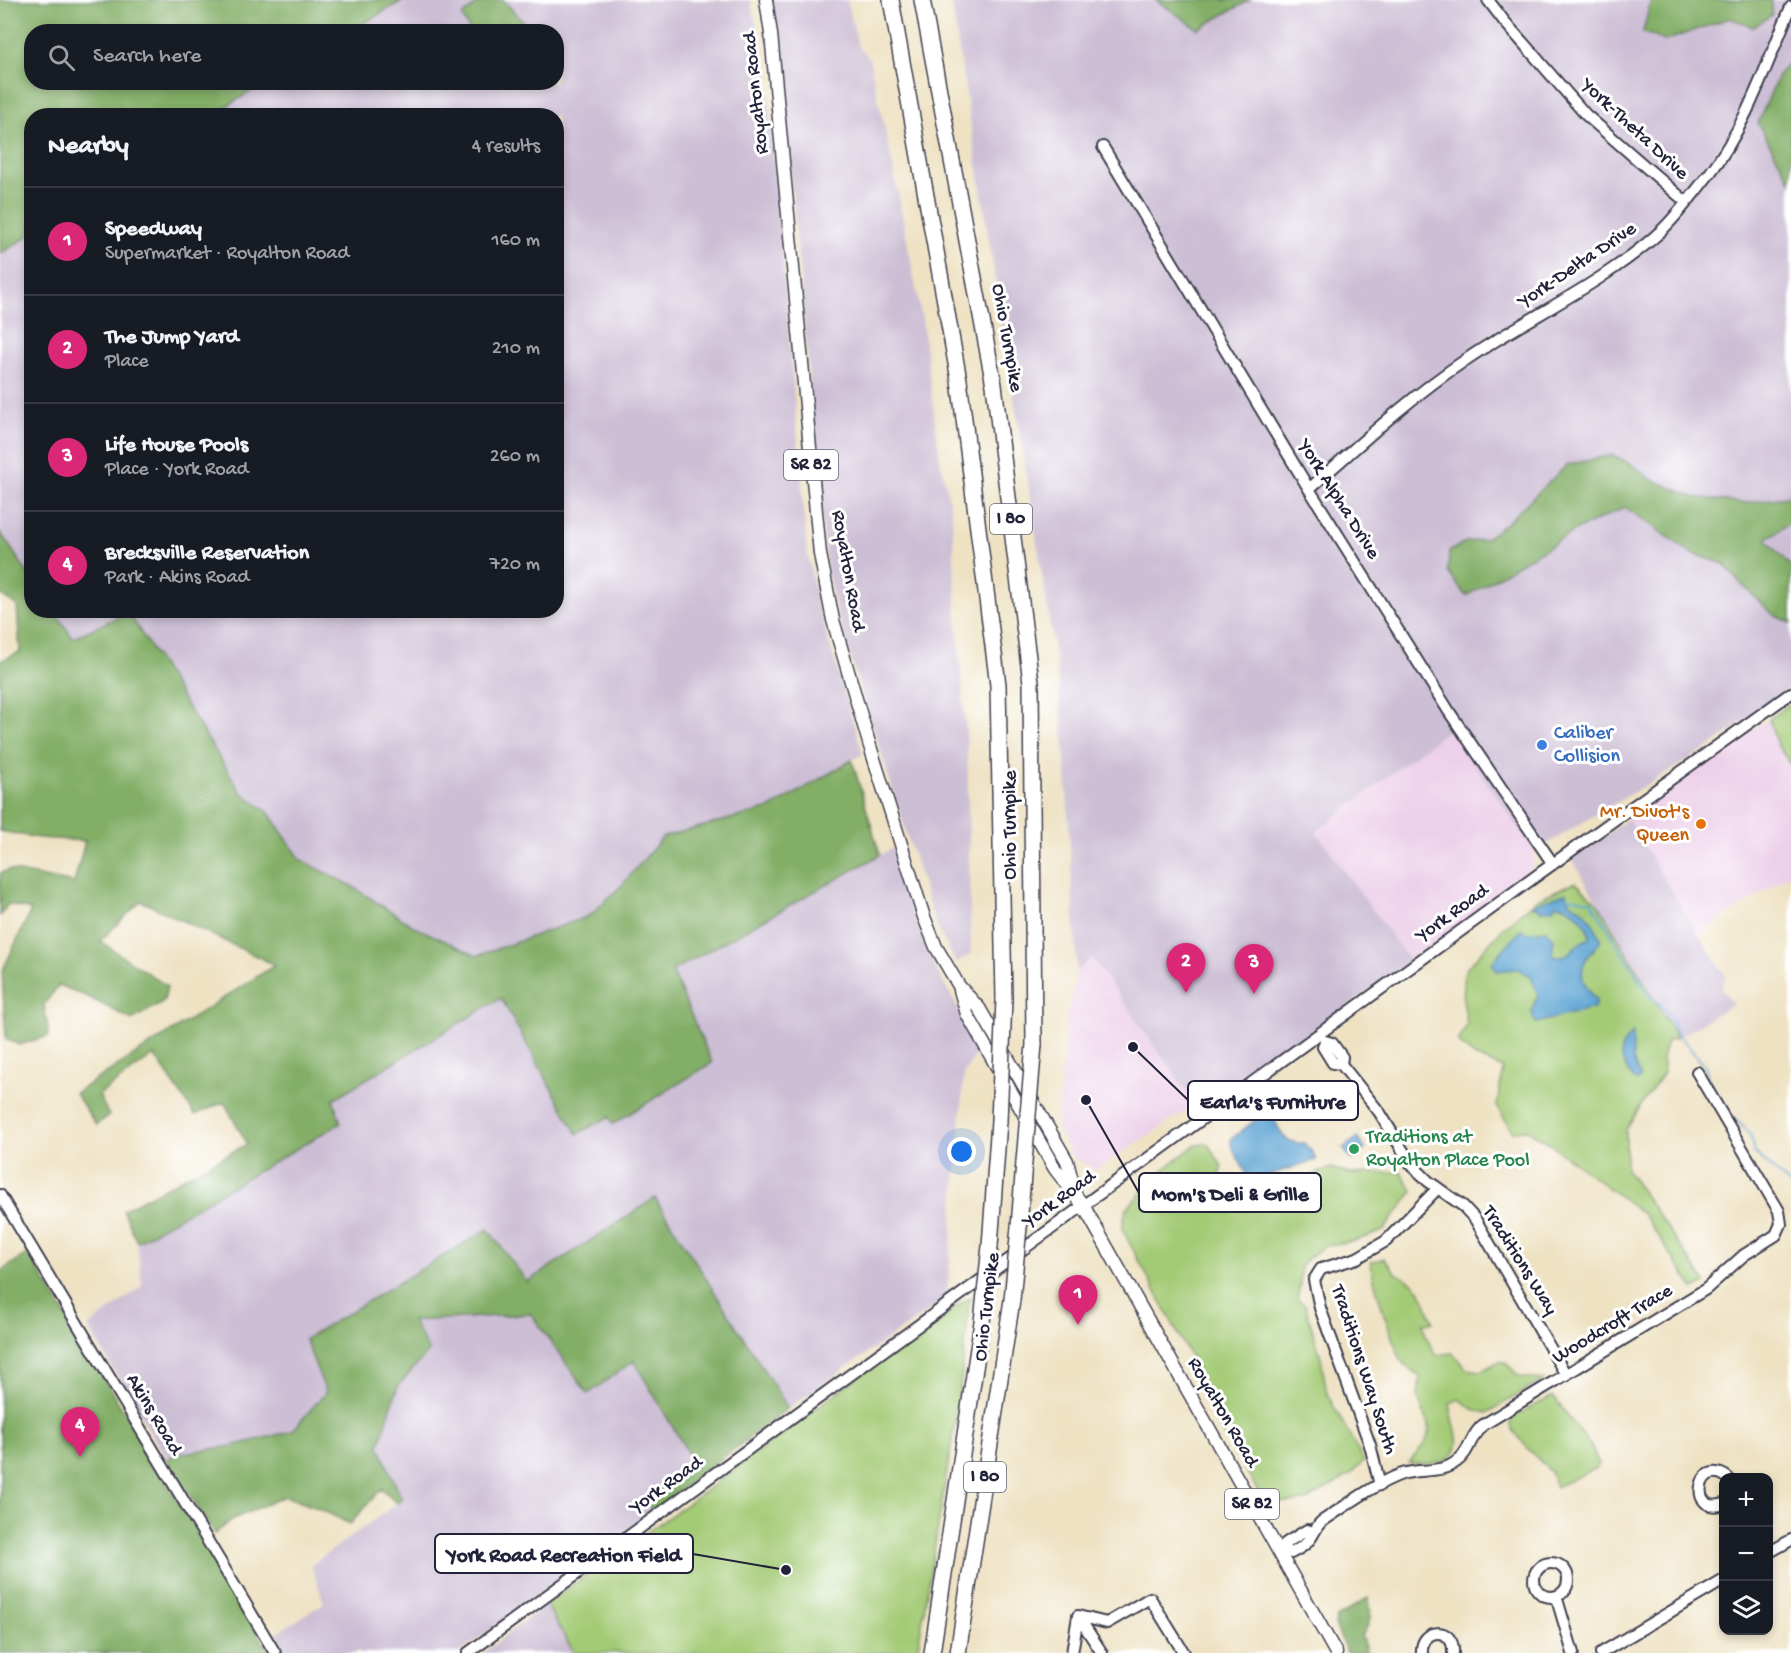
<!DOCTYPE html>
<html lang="en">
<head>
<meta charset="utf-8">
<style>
	:root { --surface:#171b24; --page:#242831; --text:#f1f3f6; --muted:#9ea1a6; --line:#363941; --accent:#db2777 }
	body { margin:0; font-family:"Gochi Hand",sans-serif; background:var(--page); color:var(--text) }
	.controls { position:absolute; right:18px; bottom:18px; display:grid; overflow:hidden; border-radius:12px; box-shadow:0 3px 9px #0003 }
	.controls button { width:54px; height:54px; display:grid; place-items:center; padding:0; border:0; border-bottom:2px solid var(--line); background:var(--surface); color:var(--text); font:30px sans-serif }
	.you { position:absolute; left:962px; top:1152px; width:21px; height:21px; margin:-15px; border:4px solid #fff; border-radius:50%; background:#1a73e8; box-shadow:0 0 0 9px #1a73e833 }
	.badge { display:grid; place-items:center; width:39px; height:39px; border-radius:50%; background:var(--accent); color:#fff; font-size:20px; font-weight:700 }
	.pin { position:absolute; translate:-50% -50px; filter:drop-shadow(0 2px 3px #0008) }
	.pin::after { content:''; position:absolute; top:32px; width:21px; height:18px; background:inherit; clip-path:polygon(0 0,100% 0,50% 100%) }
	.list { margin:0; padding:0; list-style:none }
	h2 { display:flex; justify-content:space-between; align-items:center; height:78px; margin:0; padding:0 24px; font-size:26px }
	h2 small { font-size:20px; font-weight:400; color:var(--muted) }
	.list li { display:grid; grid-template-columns:39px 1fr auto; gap:18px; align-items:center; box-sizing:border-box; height:108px; padding:0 24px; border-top:2px solid var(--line) }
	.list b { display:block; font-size:22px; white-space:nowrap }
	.list p { margin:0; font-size:20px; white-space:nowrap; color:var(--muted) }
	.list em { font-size:20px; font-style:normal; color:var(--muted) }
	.icon { flex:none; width:33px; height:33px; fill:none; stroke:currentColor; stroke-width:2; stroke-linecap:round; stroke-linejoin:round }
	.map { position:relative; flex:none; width:1791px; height:1653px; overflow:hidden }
	.search { position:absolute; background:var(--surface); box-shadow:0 3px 9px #0003; left:24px; top:24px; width:540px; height:66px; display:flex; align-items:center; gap:15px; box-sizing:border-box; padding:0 21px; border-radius:24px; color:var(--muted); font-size:22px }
	.panel { position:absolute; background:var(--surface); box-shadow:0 3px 9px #0003; left:24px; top:108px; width:540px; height:510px; border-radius:24px }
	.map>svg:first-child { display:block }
</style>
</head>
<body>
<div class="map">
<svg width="1791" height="1653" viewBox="0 0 1791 1653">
	<rect width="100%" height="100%" fill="#fff"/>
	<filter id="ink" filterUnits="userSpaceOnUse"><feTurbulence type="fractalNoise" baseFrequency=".0167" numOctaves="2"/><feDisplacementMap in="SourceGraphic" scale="12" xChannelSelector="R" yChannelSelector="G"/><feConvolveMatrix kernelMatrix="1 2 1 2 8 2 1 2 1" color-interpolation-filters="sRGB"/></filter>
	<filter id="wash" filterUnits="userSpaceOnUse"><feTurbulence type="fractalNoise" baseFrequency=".008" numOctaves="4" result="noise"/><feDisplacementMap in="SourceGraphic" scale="24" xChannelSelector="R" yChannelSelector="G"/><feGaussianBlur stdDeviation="1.35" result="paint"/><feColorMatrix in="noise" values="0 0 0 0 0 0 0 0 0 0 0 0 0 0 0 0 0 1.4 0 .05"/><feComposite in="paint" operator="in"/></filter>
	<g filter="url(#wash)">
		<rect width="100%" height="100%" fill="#eee2c3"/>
		<path fill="#edd0e9" d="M 1769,719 L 1777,745 L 1791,765 L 1791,874 L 1698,934 L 1628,819 L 1720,751 Z
			M 1450,728 L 1535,851 L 1531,868 L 1504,893 L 1410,961 L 1316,832 Z
			M 1092,956 L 1196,1104 L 1096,1170 L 1072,1156 L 1057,1129 L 1067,1017 L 1077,971 Z"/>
		<path fill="#ccbed4" d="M 404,0 L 750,0 L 766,63 L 807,550 L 817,603 L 863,754 L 771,808 L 663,837 L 622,885 L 589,916 L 477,956 L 413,926 L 350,885 L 301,860 L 268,812 L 241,792 L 128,612 L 73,638 L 54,611 L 556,610 L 556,116 L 213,115 L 264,83 L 556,82 L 556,32 L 350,31 Z
			M 768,0 L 847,0 L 858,46 L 869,58 L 893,167 L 922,320 L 940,459 L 952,514 L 957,622 L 967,743 L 971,954 L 956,963 L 935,923 L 839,620 L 827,572 L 780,59 Z
			M 951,0 L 1156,0 L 1198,29 L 1250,0 L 1791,0 L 1791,687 L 1706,749 L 1535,851 L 1449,729 L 1316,832 L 1410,961 L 1201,1112 L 1092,957 L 1077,971 L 1064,741 L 1056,662 Z
			M 31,234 L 31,578 L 0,532 L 0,254 Z
			M 1628,819 L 1698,934 L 1726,976 L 1721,988 L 1733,1004 L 1677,1038 L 1572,859 Z
			M 893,848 L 913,916 L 938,973 L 980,1047 L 964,1073 L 947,1298 L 788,1408 L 655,1199 L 526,1282 L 487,1229 L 326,1392 L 292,1431 L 232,1446 L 175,1454 L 167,1460 L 88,1327 L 142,1286 L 137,1242 L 341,1123 L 333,1099 L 501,998 L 577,1133 L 609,1116 L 613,1124 L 711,1063 L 672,972 Z
			M 531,1314 L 588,1393 L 634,1361 L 695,1465 L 643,1497 L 653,1511 L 459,1653 L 361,1653 L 359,1650 L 354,1653 L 286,1653 L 275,1634 L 324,1603 L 311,1565 L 402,1500 L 379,1446 L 398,1386 L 429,1351 L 412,1321 Z
			M 546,1604 L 574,1653 L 483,1653 Z"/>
		<path fill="#a3ca75" stroke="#627658" stroke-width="1.5" d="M 1791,703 L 1791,765 L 1777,745 L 1769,719 Z
			M 1575,882 L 1598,904 L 1677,1038 L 1667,1041 L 1662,1058 L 1664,1073 L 1643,1102 L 1626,1129 L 1626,1169 L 1706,1283 L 1694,1289 L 1643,1214 L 1550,1144 L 1528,1130 L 1512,1131 L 1497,1106 L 1503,1068 L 1474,1056 L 1458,1042 L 1467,1024 L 1463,999 L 1465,970 L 1501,930 L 1536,900 Z
			M 1207,1143 L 1222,1166 L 1218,1197 L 1238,1199 L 1289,1184 L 1331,1168 L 1349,1174 L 1401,1172 L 1413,1191 L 1383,1231 L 1354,1241 L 1324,1246 L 1301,1264 L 1300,1285 L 1297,1299 L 1305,1305 L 1321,1358 L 1327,1394 L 1364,1461 L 1350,1475 L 1306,1501 L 1267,1503 L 1260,1495 L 1209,1407 L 1197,1369 L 1122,1229 L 1126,1209 L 1164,1169 L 1194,1146 Z
			M 1384,1258 L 1396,1273 L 1413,1283 L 1420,1291 L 1426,1302 L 1433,1322 L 1423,1323 L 1426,1336 L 1436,1355 L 1452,1353 L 1459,1359 L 1466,1369 L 1481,1371 L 1498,1362 L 1505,1362 L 1520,1377 L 1544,1380 L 1487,1413 L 1473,1409 L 1459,1399 L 1450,1403 C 1451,1414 1455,1425 1457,1436 C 1462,1464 1429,1466 1409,1463 L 1425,1443 L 1430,1430 L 1418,1398 L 1420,1376 C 1415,1372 1408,1369 1404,1364 C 1396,1355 1370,1273 1371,1262 Z
			M 970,1297 L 959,1399 L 917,1653 L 574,1653 L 546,1604 L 701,1494 L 901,1345 Z
			M 1553,1396 L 1592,1448 L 1599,1464 L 1596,1468 L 1556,1487 L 1551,1472 L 1528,1449 L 1513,1430 L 1509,1419 Z"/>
		<path fill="#82ae66" stroke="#526850" stroke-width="1.5" d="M 0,0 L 404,0 L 350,31 L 32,32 L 32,82 L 264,83 L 213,115 L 32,116 L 31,234 L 0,254 Z
			M 491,0 L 503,0 L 532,31 L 470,31 L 462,16 L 477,4 Z
			M 1156,0 L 1250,0 L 1198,29 Z
			M 1651,0 L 1771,0 L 1772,15 L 1753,27 L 1730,18 L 1665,41 L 1643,32 Z
			M 1791,59 L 1791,182 L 1758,123 L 1778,76 Z
			M 1612,455 L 1631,464 L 1650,479 L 1694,497 L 1743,503 L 1787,497 L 1791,494 L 1791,522 L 1766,539 L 1791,567 L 1791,623 L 1774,615 L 1742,585 L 1724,564 L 1691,553 L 1625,507 L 1578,529 L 1466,596 L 1448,572 L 1449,552 L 1463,543 L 1485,539 L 1505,524 L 1567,465 Z
			M 0,532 L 31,578 L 32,610 L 54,611 L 73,638 L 128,612 L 241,792 L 268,812 L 301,860 L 350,885 L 413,926 L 477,956 L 589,916 L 622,885 L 663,837 L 771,808 L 852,760 L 880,855 L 672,971 L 712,1063 L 613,1124 L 609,1117 L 577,1134 L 501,998 L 333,1099 L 341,1123 L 137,1242 L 123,1210 L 247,1144 L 224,1102 L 195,1115 L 154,1055 L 99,1095 L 109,1116 L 96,1125 L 75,1093 L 275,965 L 141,901 L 100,941 L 167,986 L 164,1001 L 132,1020 L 90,998 L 59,985 L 44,1004 L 49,1036 L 19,1045 L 6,1039 L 2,972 L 31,910 L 8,904 L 0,916 L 0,873 L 10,870 L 74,883 L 85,841 L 39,838 L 0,831 L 0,661 L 20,652 L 17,606 L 0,594 Z
			M 655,1198 L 788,1408 L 653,1511 L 642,1498 L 695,1465 L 634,1361 L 588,1394 L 531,1314 L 412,1321 L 429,1351 L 398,1386 L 379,1446 L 402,1500 L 397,1503 L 381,1489 L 350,1524 L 322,1510 L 285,1496 L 233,1519 L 215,1534 L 167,1460 L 175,1454 L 232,1446 L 292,1431 L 326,1392 L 305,1339 L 488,1229 L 527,1282 Z
			M 28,1253 L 270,1653 L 0,1653 L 0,1272 Z
			M 1368,1598 C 1373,1615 1371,1623 1361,1636 L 1367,1653 L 1347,1653 L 1335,1625 L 1336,1618 Z"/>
		<path fill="#5aa2d1" stroke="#3e6286" stroke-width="1.5" d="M 1567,892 C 1569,908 1577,903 1586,913 C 1590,917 1598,933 1601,939 C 1596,950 1590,951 1586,959 C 1577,976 1586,988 1596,1000 L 1594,1008 L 1536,1023 C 1529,1012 1533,1005 1538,995 L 1531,976 L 1517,969 L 1497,971 L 1492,964 C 1494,958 1515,938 1521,930 L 1527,933 L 1546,930 L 1554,939 L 1552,954 L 1555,957 C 1568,958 1567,953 1576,946 C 1579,942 1585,941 1589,938 C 1589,922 1571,904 1555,905 L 1553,909 L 1540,910 L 1532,905 Z
			M 1633,1033 L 1633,1060 L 1640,1077 L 1639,1080 L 1635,1081 C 1622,1062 1612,1051 1633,1033 Z
			M 1268,1110 C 1281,1124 1277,1144 1304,1143 L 1313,1153 L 1316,1160 L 1266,1176 L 1248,1177 L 1231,1145 L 1231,1139 Z
			M 1357,1138 L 1365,1149 L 1351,1160 L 1343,1148 Z"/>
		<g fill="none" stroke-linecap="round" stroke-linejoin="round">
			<path stroke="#5aa2d1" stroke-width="2" d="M 1568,897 L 1591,901 L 1647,993 L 1666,1010 L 1673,1021 L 1675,1031 L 1705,1066 L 1709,1082 L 1732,1117 L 1750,1133 L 1754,1152 L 1791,1186"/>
		</g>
	</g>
	<g filter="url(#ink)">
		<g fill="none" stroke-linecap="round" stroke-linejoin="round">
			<defs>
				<path id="minor" d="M 1488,0 L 1504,21 L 1586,115 L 1686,202
					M 1103,147 L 1309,489 L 1450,713 L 1553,864
					M 1309,489 C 1360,444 1410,397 1467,359 C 1530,316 1603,284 1660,232 C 1678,215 1694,193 1710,173 C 1747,125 1767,62 1791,7
					M 1341,1064 L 1333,1063 L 1323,1047 L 1325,1041 L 1332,1043 L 1342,1057 L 1341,1064 L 1380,1113 L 1411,1164 L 1428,1181 L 1463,1206 L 1475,1219 L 1566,1375
					M 0,1195 L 275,1653
					M 1380,1485 L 1370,1445 L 1320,1308 L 1314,1280 L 1321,1269 L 1357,1258 L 1386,1241 L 1438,1188
					M 1724,1504 C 1687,1516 1698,1455 1728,1478
					M 1313,1532 L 1307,1530 L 1286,1543 L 1284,1550 L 1291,1553 C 1297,1550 1305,1546 1309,1540 C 1314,1535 1315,1528 1321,1522 C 1344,1507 1376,1483 1402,1474 C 1420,1468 1440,1474 1456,1462 C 1470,1453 1470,1435 1483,1425 L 1706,1289 L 1744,1255 L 1776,1235 L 1781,1224 L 1779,1211 L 1697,1072
					M 1768,1553 L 1791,1540
					M1534 1580a17 17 0 1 1 34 0a17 17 0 1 1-34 0Z
					M 1556,1596 L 1573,1653
					M 1078,1616 L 1107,1623 L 1150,1598 L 1184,1653
					M 1078,1616 L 1102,1653
					M 468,1653 L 1543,871 L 1791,693
					M 1072,1653 L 1078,1616
					M 1422,1653 C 1420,1627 1455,1626 1453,1653
					M 1601,1653 L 1724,1580"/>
				<path id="major" d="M 766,0 L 771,34 L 820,554 L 833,620 L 869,743 L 924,917 L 936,947 L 959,986 L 979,1008 L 1067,1161 L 1075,1192
					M 960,990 L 967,1014 L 1055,1169 L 1083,1205 L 1336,1653"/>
				<path id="highway" d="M 891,0 L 959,380 L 998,685 L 1004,1000
					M 922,0 L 994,385 L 1031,682 L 1034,1044
					M 1019,1227 L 1024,1162
					M 990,1246 L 999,1121
					M 932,1653 L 982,1322
					M 958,1653 L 1012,1300"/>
			</defs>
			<use href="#minor" stroke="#413f4f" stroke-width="14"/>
			<use href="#major" stroke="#413f4f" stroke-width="15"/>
			<use href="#highway" stroke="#413f4f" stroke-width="18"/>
			<use href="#minor" stroke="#fff" stroke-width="10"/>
			<use href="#major" stroke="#fff" stroke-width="12"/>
			<use href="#highway" stroke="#fff" stroke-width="15"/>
			<defs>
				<path id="highway-bridge" d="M 999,1121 L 1004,1000
					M 1024,1162 L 1034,1044
					M 1012,1300 L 1019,1227
					M 982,1322 L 990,1246"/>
			</defs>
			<use href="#highway-bridge" stroke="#413f4f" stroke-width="18" stroke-linecap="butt"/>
			<use href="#highway-bridge" stroke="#fff" stroke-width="15"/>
		</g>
	</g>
	<circle fill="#3f7fe0" stroke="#fff" stroke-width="2" cx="1542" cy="745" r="6"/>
	<circle fill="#e8710a" stroke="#fff" stroke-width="2" cx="1701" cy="824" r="6"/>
	<circle fill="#2e9e5b" stroke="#fff" stroke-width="2" cx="1354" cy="1149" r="6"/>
	<g text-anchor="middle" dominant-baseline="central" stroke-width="6" stroke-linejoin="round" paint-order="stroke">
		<g fill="#fff" stroke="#646476" stroke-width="1.5">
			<rect x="784" y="450" width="54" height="30" rx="4.5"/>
			<rect x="990" y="504" width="42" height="30" rx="4.5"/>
			<rect x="964" y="1462" width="42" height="30" rx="4.5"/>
			<rect x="1225" y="1489" width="54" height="30" rx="4.5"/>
		</g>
		<g font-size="18" font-weight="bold" fill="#22223b">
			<text x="811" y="465">SR 82</text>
			<text x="1011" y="519">I 80</text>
			<text x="985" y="1477">I 80</text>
			<text x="1252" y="1504">SR 82</text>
		</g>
		<g font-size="20" fill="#22223b" stroke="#fff">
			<text transform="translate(757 93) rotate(-96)">Royalton Road</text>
			<text transform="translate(1634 130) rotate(43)">York-Theta Drive</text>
			<text transform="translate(1578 266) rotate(-34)">York-Delta Drive</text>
			<text transform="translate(1006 338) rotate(80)">Ohio Turnpike</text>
			<text transform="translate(1338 500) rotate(58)">York Alpha Drive</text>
			<text transform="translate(847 571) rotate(80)">Royalton Road</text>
			<text transform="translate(1011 825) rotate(-90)">Ohio Turnpike</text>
			<text transform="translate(1453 914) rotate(-36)">York Road</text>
			<text transform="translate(1060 1200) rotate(-36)">York Road</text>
			<text transform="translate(1519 1261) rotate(58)">Traditions Way</text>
			<text transform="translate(988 1307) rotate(-83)">Ohio Turnpike</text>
			<text transform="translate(1613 1325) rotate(-31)">Woodcroft Trace</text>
			<text transform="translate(1363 1370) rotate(72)">Traditions Way South</text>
			<text transform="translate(1222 1413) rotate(60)">Royalton Road</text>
			<text transform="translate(153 1415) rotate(59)">Akins Road</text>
			<text transform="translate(667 1486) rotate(-36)">York Road</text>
		</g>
		<g font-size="20" fill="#366cbe" stroke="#fff" text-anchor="start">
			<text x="1554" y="734">Caliber<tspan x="1554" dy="23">Collision</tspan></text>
		</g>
		<g font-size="20" fill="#c56008" stroke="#fff" text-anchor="end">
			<text x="1689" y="813">Mr. Divot's<tspan x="1689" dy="23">Queen</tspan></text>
		</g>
		<g font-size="20" fill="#27864d" stroke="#fff" text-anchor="start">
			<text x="1366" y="1138">Traditions at<tspan x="1366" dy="23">Royalton Place Pool</tspan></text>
		</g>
	</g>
	<path fill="none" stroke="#22223b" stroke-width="2" d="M1133 1047L1188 1100M1086 1100L1139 1193M786 1570L693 1554"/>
	<g fill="#22223b" stroke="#fff" stroke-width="2">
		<circle cx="1133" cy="1047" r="6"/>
		<circle cx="1086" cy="1100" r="6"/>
		<circle cx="786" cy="1570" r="6"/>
	</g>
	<g fill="#fff" stroke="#22223b" stroke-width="2">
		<rect x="1188" y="1081" width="170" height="39" rx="6"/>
		<rect x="1139" y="1173" width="182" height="39" rx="6"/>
		<rect x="435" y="1534" width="258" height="39" rx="6"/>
	</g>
	<g font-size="21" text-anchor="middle" font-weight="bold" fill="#22223b">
		<text x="1273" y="1108">Earla's Furniture</text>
		<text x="1230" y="1200">Mom's Deli &amp; Grille</text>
		<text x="564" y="1561">York Road Recreation Field</text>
	</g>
</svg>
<div class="controls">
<button>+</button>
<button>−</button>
<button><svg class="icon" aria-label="layers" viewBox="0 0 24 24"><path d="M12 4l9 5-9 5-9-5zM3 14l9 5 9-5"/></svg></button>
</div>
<div class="you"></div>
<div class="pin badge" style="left:1078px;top:1325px">1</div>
<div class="pin badge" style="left:1186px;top:993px">2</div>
<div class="pin badge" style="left:1254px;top:994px">3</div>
<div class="pin badge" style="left:80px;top:1457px">4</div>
<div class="search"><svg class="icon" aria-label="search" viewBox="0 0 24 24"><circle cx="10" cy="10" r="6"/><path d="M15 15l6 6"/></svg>Search here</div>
<section class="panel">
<h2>Nearby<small>4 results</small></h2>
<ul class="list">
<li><span class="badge">1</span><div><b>Speedway</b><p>Supermarket · Royalton Road</p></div><em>160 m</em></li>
<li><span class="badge">2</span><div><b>The Jump Yard</b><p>Place</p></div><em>210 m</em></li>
<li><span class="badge">3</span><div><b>Life House Pools</b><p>Place · York Road</p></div><em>260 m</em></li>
<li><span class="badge">4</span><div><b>Brecksville Reservation</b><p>Park · Akins Road</p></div><em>720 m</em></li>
</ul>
</section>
</div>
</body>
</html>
